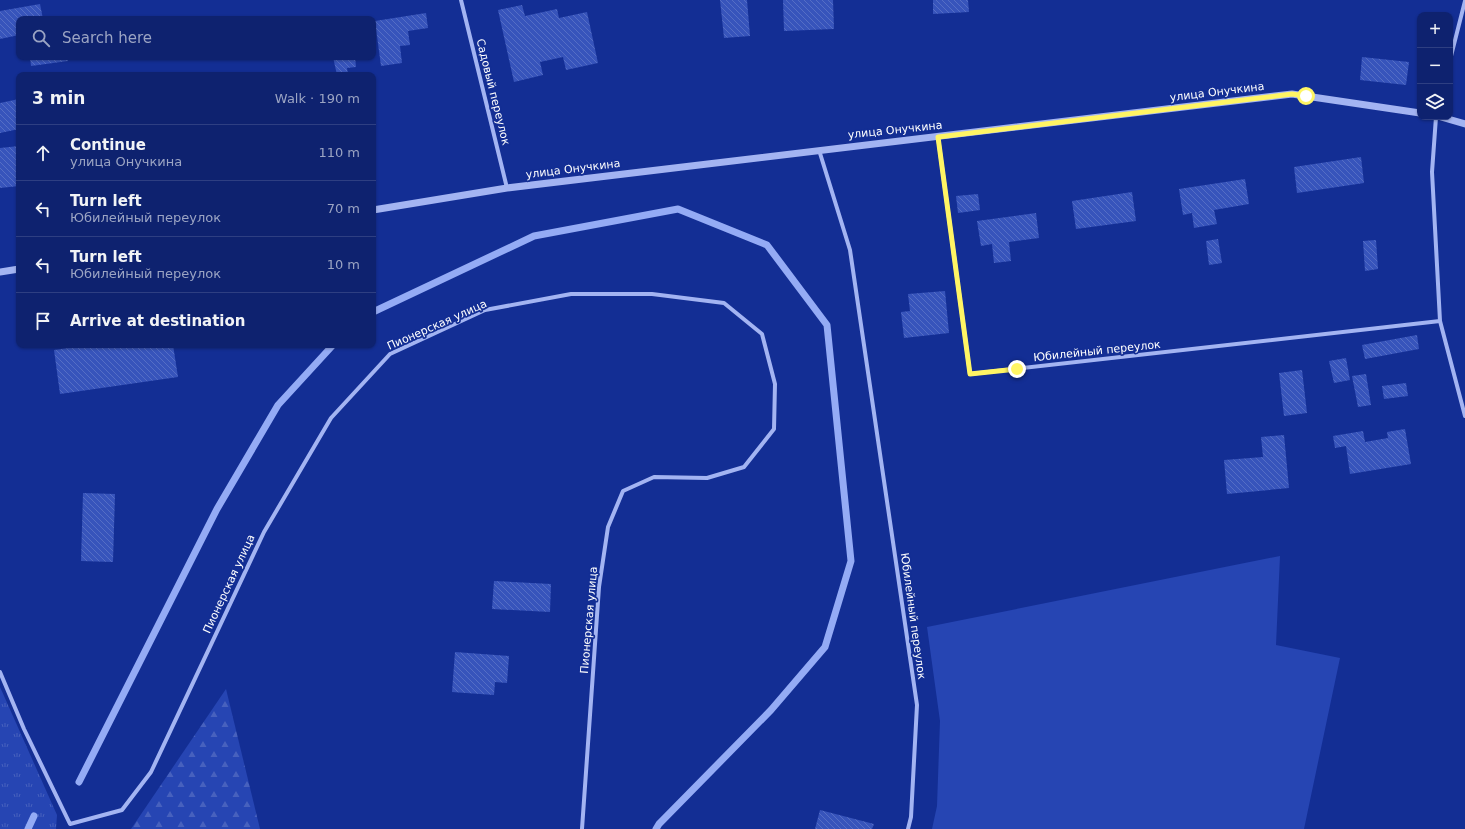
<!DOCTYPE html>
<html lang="en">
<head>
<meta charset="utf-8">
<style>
	:root { --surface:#0e226f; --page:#1c2f77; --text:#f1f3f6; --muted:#9ba4c3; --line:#2e3f82 }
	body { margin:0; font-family:"DejaVu Sans",sans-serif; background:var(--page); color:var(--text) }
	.controls { position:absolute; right:12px; top:12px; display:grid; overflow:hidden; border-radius:8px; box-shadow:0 1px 3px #0004 }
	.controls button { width:36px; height:36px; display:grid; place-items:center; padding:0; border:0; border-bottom:1px solid var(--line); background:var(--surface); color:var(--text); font:20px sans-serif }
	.stop { position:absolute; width:12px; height:12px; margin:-9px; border:3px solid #fff564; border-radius:50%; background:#fff }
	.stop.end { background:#fff564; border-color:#fff; box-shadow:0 1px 4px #0008 }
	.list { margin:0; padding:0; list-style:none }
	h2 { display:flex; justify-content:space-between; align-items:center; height:52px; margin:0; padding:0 16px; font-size:17px }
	h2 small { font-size:13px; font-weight:400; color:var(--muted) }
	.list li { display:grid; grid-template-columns:26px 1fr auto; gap:12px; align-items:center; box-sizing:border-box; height:56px; padding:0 16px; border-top:1px solid var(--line) }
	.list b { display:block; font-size:15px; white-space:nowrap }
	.list p { margin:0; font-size:13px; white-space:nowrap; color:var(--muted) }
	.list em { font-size:13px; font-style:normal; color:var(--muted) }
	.icon { flex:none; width:22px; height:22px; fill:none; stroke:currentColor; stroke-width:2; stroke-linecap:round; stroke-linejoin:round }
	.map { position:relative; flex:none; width:1465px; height:829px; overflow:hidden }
	.search { position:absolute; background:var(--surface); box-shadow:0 1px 3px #0004; left:16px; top:16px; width:360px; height:44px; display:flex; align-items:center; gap:10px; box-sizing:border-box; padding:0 14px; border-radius:8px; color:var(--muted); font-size:15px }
	.panel { position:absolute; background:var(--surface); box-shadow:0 1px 3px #0004; left:16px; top:72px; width:360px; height:276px; border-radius:8px }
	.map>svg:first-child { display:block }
</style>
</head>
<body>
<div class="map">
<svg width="1465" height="829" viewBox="0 0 1465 829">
	<defs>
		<pattern id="grass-tufts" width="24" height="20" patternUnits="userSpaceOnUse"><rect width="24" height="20" fill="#2645b3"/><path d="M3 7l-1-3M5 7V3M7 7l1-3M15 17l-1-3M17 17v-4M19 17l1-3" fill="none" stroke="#4761be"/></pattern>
		<pattern id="forest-firs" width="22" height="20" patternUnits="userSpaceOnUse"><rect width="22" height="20" fill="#2645b3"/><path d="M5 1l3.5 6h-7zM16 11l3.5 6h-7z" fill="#4761be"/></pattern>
		<pattern id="building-back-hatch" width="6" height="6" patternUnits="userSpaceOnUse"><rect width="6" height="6" fill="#3754bb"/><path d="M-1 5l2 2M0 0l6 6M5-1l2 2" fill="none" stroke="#556ec5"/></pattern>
	</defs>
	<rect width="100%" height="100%" fill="#132e94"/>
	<path fill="url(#grass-tufts)" d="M 0,687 L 57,815 L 56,829 L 0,829 Z"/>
	<path fill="url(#forest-firs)" d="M 226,689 L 260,829 L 131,829 Z"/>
	<path fill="#2645b3" d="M 1280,556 L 1276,645 L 1340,658 L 1304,829 L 932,829 L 937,806 L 940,721 L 927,627 Z"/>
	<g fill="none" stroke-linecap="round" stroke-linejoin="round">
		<path stroke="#94abf5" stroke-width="7" d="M 373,312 L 534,236 L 678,209 L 767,245 L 827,325 L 851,561 L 825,647 L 771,710 L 659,824 L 656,829
			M 79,782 L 217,509 L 278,405 L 333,345
			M 28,829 L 34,816"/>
	</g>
	<path fill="url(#building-back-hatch)" d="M 720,0 L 747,0 L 750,36 L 724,38 Z
		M 783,0 L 833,0 L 834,29 L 784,31 Z
		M 933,0 L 968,0 L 969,12 L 933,14 Z
		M 40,4 L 43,19 L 19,19 L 19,35 L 0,39 L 0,11 Z
		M 522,5 L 525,16 L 557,9 L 559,18 L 587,12 L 598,63 L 566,70 L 563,57 L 540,62 L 543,75 L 514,82 L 498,10 Z
		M 426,13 L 428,28 L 408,31 L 410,45 L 400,46 L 402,63 L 381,66 L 375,21 Z
		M 30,57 L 68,57 L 68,61 L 31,66 Z
		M 333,57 L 355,57 L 356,67 L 347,68 L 348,75 L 337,75 Z
		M 1362,57 L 1409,62 L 1406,85 L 1360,80 Z
		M 19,99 L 19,129 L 0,133 L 0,103 Z
		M 19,146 L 19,186 L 0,188 L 0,148 Z
		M 1361,157 L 1364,183 L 1297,193 L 1294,167 Z
		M 1245,179 L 1249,204 L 1214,210 L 1217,224 L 1194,228 L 1192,213 L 1183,215 L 1179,189 Z
		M 1132,192 L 1136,221 L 1076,229 L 1072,201 Z
		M 978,194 L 980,210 L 958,213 L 956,196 Z
		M 1036,213 L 1039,238 L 1009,242 L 1011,261 L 994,263 L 992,244 L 981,246 L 977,221 Z
		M 1218,239 L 1222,263 L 1209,265 L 1206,241 Z
		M 1376,240 L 1378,269 L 1365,271 L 1363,241 Z
		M 945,291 L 949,333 L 904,338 L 901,312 L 910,311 L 908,294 Z
		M 1417,335 L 1419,349 L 1365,359 L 1362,345 Z
		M 89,345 L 173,345 L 178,377 L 60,394 L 54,350 Z
		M 1346,358 L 1350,380 L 1334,383 L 1329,361 Z
		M 1302,370 L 1307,413 L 1284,416 L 1279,373 Z
		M 1366,374 L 1371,405 L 1358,407 L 1352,376 Z
		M 1406,383 L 1408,396 L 1384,399 L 1382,386 Z
		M 1405,429 L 1411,464 L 1350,474 L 1346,446 L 1335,448 L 1333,436 L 1363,431 L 1365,442 L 1388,438 L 1387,432 Z
		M 1284,435 L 1289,488 L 1227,494 L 1224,460 L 1263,457 L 1261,437 Z
		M 83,493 L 115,494 L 113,562 L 81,561 Z
		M 494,581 L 551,584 L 550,612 L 492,609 Z
		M 455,652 L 509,656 L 507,683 L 495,682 L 494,695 L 452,692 Z
		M 820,810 L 874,824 L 872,829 L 815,829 Z"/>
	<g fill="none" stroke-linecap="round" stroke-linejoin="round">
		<path stroke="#a3b4f2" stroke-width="4" d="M 461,0 L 507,188
			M 1450,60 L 1465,1
			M 1436,117 L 1432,172 L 1440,321 L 1465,416
			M 938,137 L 970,374 L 1440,321
			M 819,150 L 850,250 L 917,705 L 911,817 L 908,829
			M 0,672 L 24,729 L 70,824 L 122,810 L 151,772 L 264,532 L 331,418 L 390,354 L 485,310 L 571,294 L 652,294 L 724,303 L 762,334 L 775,384 L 774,429 L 744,467 L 707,478 L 654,477 L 623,491 L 608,527 L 599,587 L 582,829"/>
		<path stroke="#a3b4f2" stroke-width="7" d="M 1441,117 L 1465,124
			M 373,210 L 507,188 L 1292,94 L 1420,113
			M 0,272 L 19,269"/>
	</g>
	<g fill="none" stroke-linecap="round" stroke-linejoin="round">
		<path stroke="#fff564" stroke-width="5" d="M 1017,369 L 970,374 L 938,137 L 1292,94 L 1306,96"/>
	</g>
	<g text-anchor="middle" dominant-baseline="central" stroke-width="3.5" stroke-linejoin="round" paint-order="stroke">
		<g font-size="11" fill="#fff" stroke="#132e94">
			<text transform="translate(493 92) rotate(76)">Садовый переулок</text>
			<text transform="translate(1217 92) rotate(-7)">улица Онучкина</text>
			<text transform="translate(895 130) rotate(-6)">улица Онучкина</text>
			<text transform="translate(573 169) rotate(-7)">улица Онучкина</text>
			<text transform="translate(437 325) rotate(-24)">Пионерская улица</text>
			<text transform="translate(1097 351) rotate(-6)">Юбилейный переулок</text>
			<text transform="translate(229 584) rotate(-65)">Пионерская улица</text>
			<text transform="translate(913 616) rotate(82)">Юбилейный переулок</text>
			<text transform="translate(589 620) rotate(-85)">Пионерская улица</text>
		</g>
	</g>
</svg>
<div class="controls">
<button>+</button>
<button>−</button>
<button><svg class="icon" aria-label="layers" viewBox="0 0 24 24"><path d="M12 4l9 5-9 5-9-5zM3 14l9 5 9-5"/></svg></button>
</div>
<div class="stop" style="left:1306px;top:96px"></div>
<div class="stop end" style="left:1017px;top:369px"></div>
<div class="search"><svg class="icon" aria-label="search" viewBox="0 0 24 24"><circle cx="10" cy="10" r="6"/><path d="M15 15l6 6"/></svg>Search here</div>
<section class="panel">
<h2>3 min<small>Walk · 190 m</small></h2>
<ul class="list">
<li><svg class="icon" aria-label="ahead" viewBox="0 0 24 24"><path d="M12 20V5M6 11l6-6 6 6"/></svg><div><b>Continue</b><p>улица Онучкина</p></div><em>110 m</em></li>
<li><svg class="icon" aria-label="left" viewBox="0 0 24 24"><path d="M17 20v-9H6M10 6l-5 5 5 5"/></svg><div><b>Turn left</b><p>Юбилейный переулок</p></div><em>70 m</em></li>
<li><svg class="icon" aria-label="left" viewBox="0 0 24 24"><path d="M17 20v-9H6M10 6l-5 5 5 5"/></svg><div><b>Turn left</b><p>Юбилейный переулок</p></div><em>10 m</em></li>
<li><svg class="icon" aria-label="arrive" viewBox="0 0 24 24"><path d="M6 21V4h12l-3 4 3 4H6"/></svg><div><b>Arrive at destination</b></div></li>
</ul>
</section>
</div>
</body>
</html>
